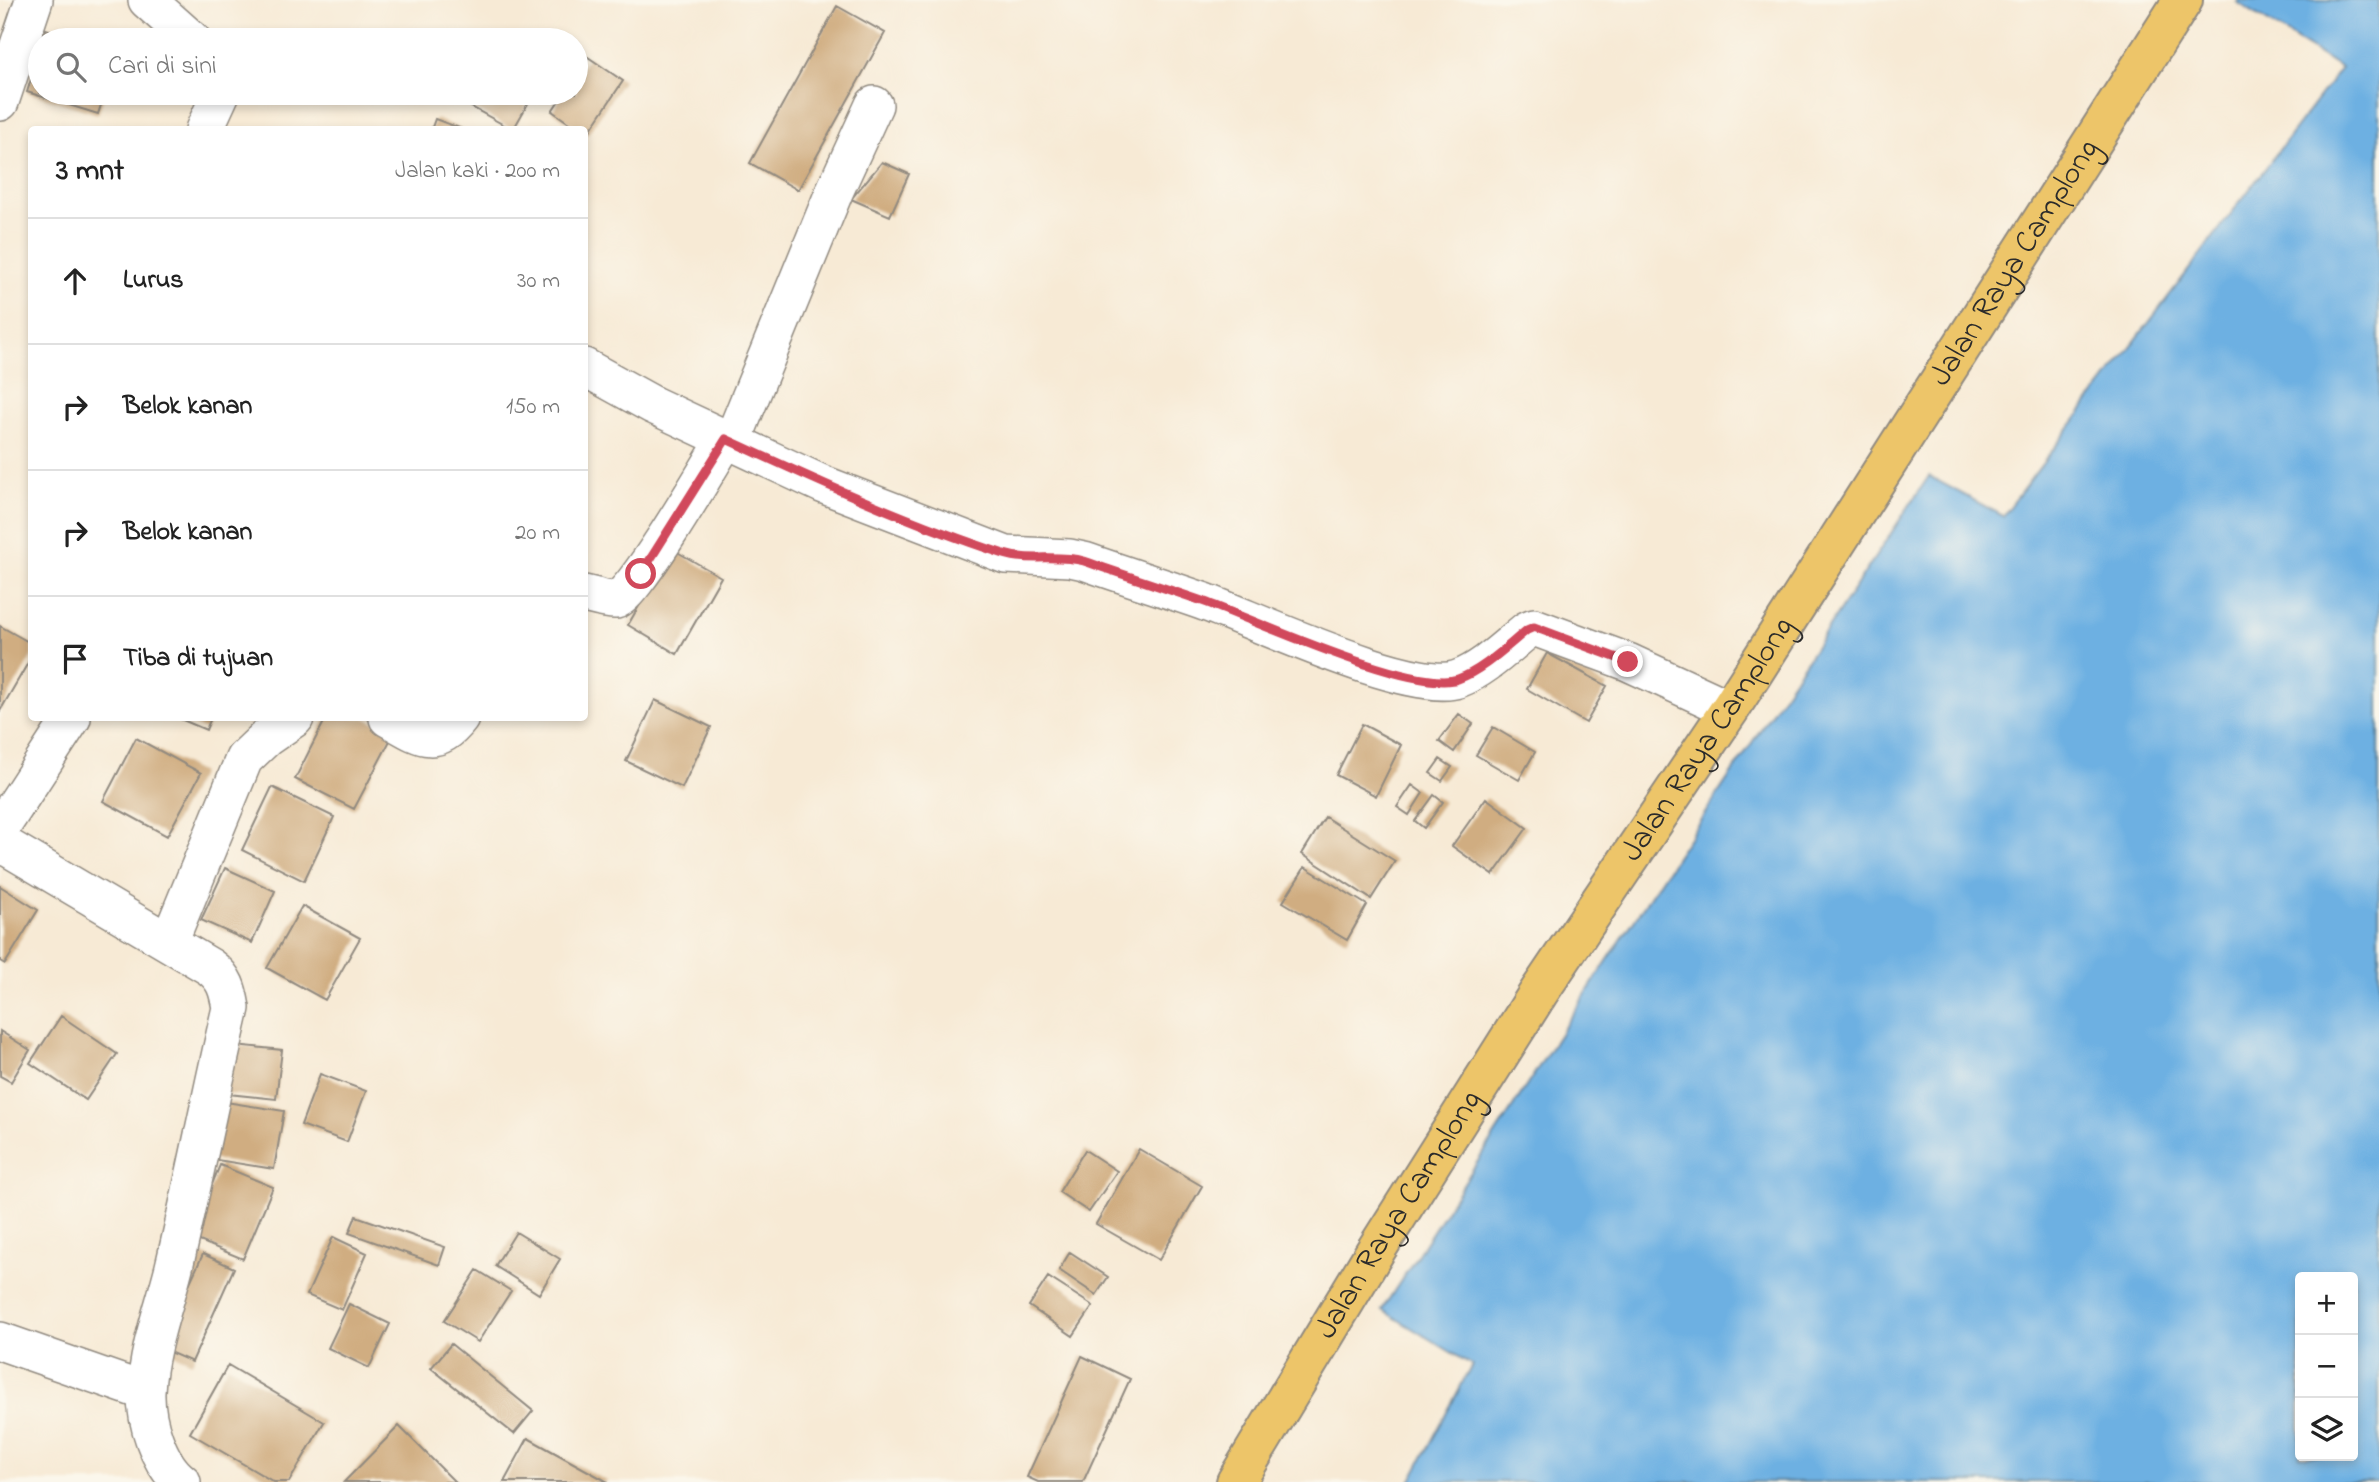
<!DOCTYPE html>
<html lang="id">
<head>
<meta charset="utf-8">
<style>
	:root { --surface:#fff; --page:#f2f2f2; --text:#222; --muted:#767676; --line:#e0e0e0 }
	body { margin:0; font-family:"Indie Flower",sans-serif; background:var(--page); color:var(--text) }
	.controls { position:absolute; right:21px; bottom:21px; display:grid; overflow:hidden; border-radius:7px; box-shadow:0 4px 10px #0003 }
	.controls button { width:63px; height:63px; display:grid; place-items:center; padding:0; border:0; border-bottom:2px solid var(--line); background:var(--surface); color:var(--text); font:35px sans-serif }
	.stop { position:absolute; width:21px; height:21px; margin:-16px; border:5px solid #d1495b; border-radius:50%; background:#fff }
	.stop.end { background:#d1495b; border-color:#fff; box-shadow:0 2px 7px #0008 }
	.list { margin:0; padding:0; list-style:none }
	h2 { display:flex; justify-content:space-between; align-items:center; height:91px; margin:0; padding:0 28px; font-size:30px }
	h2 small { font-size:23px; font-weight:400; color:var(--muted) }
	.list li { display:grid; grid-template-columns:46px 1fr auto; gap:21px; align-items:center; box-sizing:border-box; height:126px; padding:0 28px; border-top:2px solid var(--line) }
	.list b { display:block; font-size:26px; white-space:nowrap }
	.list em { font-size:23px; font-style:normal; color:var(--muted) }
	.icon { flex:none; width:38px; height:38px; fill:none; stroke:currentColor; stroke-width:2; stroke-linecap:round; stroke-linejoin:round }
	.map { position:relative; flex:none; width:2379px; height:1482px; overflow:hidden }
	.search { position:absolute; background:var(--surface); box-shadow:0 4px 10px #0003; left:28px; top:28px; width:560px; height:77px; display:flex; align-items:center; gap:18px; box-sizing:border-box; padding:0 24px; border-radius:38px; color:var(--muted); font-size:26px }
	.panel { position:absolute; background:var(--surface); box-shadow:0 4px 10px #0003; left:28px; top:126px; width:560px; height:595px; border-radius:7px }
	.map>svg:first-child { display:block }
</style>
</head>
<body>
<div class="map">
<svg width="2379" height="1482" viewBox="0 0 2379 1482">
	<rect width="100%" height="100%" fill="#fbf7ec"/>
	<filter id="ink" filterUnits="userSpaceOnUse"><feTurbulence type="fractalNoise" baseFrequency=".0143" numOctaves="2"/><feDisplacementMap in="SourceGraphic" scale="14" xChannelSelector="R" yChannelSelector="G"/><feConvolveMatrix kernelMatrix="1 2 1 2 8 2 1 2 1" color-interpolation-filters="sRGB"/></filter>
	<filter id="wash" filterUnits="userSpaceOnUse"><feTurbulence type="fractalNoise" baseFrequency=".00686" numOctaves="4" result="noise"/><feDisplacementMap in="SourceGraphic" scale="28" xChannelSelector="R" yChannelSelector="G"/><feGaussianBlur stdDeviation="1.57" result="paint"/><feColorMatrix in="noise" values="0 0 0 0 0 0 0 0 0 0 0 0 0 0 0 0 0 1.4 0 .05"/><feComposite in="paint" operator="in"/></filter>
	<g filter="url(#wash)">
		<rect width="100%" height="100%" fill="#f7ead5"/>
		<path fill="#6db0e2" stroke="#4c6e86" stroke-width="2" fill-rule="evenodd" d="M 2239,0 L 2379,0 L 2379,1482 L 1410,1482 L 1472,1365 L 1382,1310 L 1607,961 L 1929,476 L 2003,516 L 2341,68 L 2237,2 ZM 2300,1277 L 2353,1277 L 2353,1456 L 2300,1456 Z"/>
		<g id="blocks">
			<path fill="#d0ad81" d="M 837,6 L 885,33 L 798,190 L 750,163 Z
				M 46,29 L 81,40 L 43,40 Z
				M 40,51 L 40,93 L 105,93 L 98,114 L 27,92 Z
				M 588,57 L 623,81 L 587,135 L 584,130 L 579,130 L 552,111 L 564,93 L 576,93 L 576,75 Z
				M 475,93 L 534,93 L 513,130 L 468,105 Z
				M 435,119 L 462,129 L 462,130 L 431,130 Z
				M 882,162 L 909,174 L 890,216 L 851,199 Z
				M 672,549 L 721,577 L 677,654 L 628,625 Z
				M 0,626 L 32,644 L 32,656 L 0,711 Z
				M 1547,653 L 1607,686 L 1586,723 L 1527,689 Z
				M 655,700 L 711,727 L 682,788 L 626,761 Z
				M 1459,714 L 1473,724 L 1454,752 L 1439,741 Z
				M 178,718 L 211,718 L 206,730 Z
				M 326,718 L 366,718 L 394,733 L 354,809 L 295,779 Z
				M 1362,724 L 1401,745 L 1376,796 L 1336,775 Z
				M 1493,727 L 1535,752 L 1519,780 L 1476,755 Z
				M 136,738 L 201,773 L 167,836 L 103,801 Z
				M 1440,759 L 1452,767 L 1442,781 L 1430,773 Z
				M 1412,785 L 1423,793 L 1409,815 L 1397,807 Z
				M 272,787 L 334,817 L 304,881 L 242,850 Z
				M 1434,795 L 1443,802 L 1424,828 L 1415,821 Z
				M 1486,798 L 1527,828 L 1493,875 L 1452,846 Z
				M 1325,817 L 1395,861 L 1371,899 L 1302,854 Z
				M 1305,867 L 1367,905 L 1347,940 L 1283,902 Z
				M 225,868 L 275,891 L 252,943 L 201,920 Z
				M 0,886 L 38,910 L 5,964 L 0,961 Z
				M 302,906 L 360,938 L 325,1000 L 267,968 Z
				M 61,1016 L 117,1054 L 86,1100 L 30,1063 Z
				M 0,1031 L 30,1050 L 11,1082 L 0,1076 Z
				M 225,1044 L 282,1050 L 276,1099 L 219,1093 Z
				M 320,1074 L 366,1091 L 347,1142 L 301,1125 Z
				M 213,1100 L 284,1111 L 274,1169 L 204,1158 Z
				M 1139,1149 L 1202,1186 L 1159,1260 L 1096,1224 Z
				M 1085,1150 L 1117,1171 L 1089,1212 L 1059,1192 Z
				M 220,1165 L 273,1187 L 243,1259 L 190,1237 Z
				M 356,1216 L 445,1247 L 439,1265 L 349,1233 Z
				M 516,1232 L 560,1259 L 539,1294 L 495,1266 Z
				M 333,1237 L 367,1253 L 342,1310 L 307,1295 Z
				M 1070,1252 L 1108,1277 L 1096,1295 L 1059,1270 Z
				M 203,1254 L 234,1268 L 192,1362 L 160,1348 Z
				M 477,1270 L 511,1291 L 478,1342 L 444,1321 Z
				M 1048,1277 L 1093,1306 L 1073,1336 L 1029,1306 Z
				M 349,1304 L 390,1324 L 369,1368 L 328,1348 Z
				M 451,1344 L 533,1411 L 514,1434 L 431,1368 Z
				M 1082,1356 L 1130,1379 L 1083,1482 L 1038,1482 L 1027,1477 Z
				M 228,1365 L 324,1422 L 289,1482 L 274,1482 L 190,1433 Z
				M 399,1426 L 455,1482 L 344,1482 Z
				M 528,1438 L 608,1482 L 504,1482 Z"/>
		</g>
	</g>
	<g filter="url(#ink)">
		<use href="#blocks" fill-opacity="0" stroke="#918a80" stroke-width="2"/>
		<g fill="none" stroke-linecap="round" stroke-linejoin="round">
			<defs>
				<path id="minor" d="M 147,0 L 192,40
					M 0,102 L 34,0
					M 204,130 L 221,93
					M 584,367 L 653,405 L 822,484 L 1006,555 L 1070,558 L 1084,561 C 1124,575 1165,588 1205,602 C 1254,620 1414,695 1458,679 C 1483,670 1506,647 1527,630 L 1534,627 L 1628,662 L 1730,709
					M 732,442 L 835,190 L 874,105
					M 584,594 C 593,596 608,601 616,600 C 634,596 712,462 726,439
					M 388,718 C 417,734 435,751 460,718
					M 0,829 L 72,718
					M 0,846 L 9,848 L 210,967 C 225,978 228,990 231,1008 C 211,1094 194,1181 174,1267 C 164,1308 148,1348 146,1391 C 145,1420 158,1464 182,1482
					M 169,942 L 244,759 L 266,738 L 295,718
					M 0,1341 L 146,1392"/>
				<g id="highway">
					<path id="s1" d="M 1236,1482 L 1376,1250 L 1539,992 L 1730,709 L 2183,0"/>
				</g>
			</defs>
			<use href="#minor" stroke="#918a80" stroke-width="40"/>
			<use href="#highway" stroke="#918a80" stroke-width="42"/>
			<use href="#minor" stroke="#fff" stroke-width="37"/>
			<use href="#highway" stroke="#edc569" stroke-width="38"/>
		</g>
	</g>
	<g fill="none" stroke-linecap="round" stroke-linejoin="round" filter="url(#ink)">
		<path stroke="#d1495b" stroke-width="9" d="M 641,574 L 726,439 C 817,481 909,523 1004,554 C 1029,562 1058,554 1084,561 C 1124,575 1165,588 1205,602 C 1254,620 1414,694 1458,679 C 1483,670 1506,647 1527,630 L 1534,627 L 1628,662"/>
	</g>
	<g text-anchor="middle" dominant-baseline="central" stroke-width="6" stroke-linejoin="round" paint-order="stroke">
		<g font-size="32" fill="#2b2b2b" stroke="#fbf7ec">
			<text stroke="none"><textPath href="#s1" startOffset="1447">Jalan Raya Camplong</textPath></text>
			<text stroke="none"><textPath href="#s1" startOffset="880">Jalan Raya Camplong</textPath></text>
			<text stroke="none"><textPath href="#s1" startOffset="313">Jalan Raya Camplong</textPath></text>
		</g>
	</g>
</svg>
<div class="controls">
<button>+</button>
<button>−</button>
<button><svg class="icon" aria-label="layers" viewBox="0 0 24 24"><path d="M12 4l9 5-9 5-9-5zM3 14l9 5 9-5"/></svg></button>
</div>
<div class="stop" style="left:641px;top:574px"></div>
<div class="stop end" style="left:1628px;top:662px"></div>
<div class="search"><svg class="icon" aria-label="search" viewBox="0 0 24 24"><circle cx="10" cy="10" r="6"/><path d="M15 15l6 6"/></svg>Cari di sini</div>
<section class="panel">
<h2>3 mnt<small>Jalan kaki · 200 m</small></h2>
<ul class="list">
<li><svg class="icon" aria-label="ahead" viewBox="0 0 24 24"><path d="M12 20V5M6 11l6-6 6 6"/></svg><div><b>Lurus</b></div><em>30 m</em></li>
<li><svg class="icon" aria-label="right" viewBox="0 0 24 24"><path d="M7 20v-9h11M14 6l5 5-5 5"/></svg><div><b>Belok kanan</b></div><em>150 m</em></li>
<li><svg class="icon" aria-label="right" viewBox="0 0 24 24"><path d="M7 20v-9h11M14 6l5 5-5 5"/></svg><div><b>Belok kanan</b></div><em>20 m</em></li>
<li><svg class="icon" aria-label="arrive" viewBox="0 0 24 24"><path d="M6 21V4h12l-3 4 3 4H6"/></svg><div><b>Tiba di tujuan</b></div></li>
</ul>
</section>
</div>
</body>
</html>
